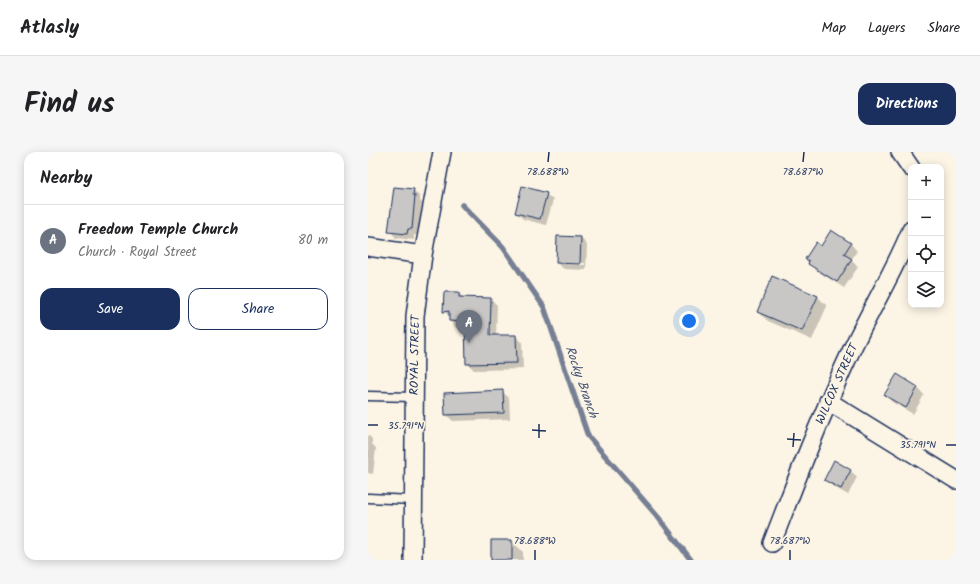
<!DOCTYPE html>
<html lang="en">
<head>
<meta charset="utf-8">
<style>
	:root { --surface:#fff; --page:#f6f6f6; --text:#202124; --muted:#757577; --line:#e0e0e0; --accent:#1b2f5e }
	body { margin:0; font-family:Kalam,sans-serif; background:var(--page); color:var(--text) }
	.controls { position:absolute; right:12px; top:12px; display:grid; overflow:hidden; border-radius:8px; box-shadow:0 2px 10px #0003 }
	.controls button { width:36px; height:36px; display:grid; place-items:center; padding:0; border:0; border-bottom:1px solid var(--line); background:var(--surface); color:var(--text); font:20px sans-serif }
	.you { position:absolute; left:321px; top:169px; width:14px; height:14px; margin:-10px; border:3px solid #fff; border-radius:50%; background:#1a73e8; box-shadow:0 0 0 6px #1a73e833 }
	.badge { display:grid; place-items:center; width:26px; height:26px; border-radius:50%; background:var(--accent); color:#fff; font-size:13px; font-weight:700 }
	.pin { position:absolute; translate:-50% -33px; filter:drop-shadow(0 1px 2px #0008) }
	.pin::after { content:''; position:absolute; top:21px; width:14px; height:12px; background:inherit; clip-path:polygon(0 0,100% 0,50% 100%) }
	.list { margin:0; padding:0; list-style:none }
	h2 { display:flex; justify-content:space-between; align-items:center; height:52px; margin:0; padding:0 16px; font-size:17px }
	h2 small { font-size:13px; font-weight:400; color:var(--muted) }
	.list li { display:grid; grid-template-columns:26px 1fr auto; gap:12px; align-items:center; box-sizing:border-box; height:72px; padding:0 16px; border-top:1px solid var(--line) }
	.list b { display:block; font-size:15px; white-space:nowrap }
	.list p { margin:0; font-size:13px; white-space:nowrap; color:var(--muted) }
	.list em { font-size:13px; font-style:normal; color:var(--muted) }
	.actions { display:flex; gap:8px; padding:12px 16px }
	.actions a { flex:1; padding:9px 0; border:1px solid var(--accent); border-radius:12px; text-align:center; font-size:14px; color:var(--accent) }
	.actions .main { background:var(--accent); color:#fff }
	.icon { flex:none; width:22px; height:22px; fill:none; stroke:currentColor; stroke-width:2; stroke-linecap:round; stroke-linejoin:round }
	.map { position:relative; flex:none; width:588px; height:408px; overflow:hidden; border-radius:12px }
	header { display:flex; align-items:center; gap:24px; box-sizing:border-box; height:56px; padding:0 20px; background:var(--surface); border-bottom:1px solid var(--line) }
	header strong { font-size:19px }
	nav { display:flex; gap:22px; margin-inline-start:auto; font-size:14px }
	.intro { display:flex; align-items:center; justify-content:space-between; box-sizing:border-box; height:96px; padding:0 24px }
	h1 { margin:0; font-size:28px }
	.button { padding:10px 18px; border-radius:12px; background:var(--accent); color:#fff; font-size:14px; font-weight:700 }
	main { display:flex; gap:24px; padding:0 24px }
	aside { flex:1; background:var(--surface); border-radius:12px; box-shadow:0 2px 10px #0003 }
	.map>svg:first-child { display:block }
</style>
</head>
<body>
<header>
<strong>Atlasly</strong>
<nav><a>Map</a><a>Layers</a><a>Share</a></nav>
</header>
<div class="intro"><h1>Find us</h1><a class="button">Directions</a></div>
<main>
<aside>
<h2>Nearby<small></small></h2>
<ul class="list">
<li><span class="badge" style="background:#6b7280">A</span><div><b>Freedom Temple Church</b><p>Church · Royal Street</p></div><em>80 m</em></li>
</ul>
<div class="actions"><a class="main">Save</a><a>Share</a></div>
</aside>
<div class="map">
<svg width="588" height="408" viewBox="0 0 588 408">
	<rect width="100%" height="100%" fill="#fcf5e5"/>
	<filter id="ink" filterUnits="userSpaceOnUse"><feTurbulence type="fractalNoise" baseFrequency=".025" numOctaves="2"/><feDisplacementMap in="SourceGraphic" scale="8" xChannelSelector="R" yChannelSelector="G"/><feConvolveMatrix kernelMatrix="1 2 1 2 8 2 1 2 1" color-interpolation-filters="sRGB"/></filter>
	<g filter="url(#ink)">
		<path fill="#0003" fill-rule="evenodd" d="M 45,38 L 52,45 L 52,49 L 54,51 L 50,83 L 46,83 L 46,88 L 28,86 L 22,79 Z
			M 178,42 L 185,48 L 178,73 L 155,67 L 148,60 Z
			M 463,80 L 483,92 L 489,99 L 483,108 L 490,115 L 476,136 L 448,118 L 438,107 L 454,95 Z
			M 213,86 L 219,93 L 218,118 L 196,117 L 189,111 ZM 195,110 L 217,111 L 217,113 L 195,112 Z
			M 405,126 L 450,145 L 459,154 L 444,188 L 400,169 L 390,160 Z
			M 91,141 L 95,146 L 123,147 L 129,153 L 128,184 L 148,184 L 154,190 L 155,217 L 106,218 L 99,211 L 99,176 L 88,176 L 82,169 L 82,165 L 76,159 Z
			M 529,224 L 550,236 L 556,243 L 545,262 L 524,250 L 517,243 Z
			M 134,239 L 141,246 L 142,267 L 85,269 L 78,263 Z
			M 0,283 L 4,287 L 4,292 L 8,296 L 5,322 L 0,321 Z
			M 483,319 L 489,325 L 480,343 L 464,334 L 457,328 Z
			M 144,389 L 155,400 L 155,408 L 124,408 Z"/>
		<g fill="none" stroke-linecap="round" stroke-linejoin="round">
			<path stroke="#767f94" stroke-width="5.5" d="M 94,53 L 135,95 L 176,155 L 220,284 L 290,365 L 323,408"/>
		</g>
		<path fill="#c8c7c6" stroke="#1b2f5e" d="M 154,34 L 179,41 L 172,67 L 147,61 Z
			M 26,35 L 46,37 L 45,43 L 47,43 L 44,77 L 40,77 L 39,82 L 20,80 Z
			M 463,78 L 483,91 L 476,102 L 484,107 L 469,130 L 440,112 L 441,109 L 437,107 L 448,90 L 453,94 Z
			M 189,84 L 213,85 L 212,112 L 188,111 Z
			M 404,124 L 450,144 L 434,179 L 389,160 Z
			M 76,140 L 91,140 L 91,145 L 123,146 L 122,183 L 148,183 L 149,211 L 98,212 L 97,170 L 81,169 L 81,159 L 75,160 Z
			M 529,222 L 550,235 L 538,256 L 516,243 Z
			M 135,238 L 136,261 L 77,263 L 76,241 Z
			M 466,308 L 483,318 L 473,337 L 456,328 Z
			M 123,388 L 144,388 L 144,408 L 123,408 Z"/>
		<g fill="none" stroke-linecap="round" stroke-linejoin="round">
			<defs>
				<path id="service" d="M 0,244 L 46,245
					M 0,346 L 45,348"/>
				<path id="minor" d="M 532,0 L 543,16
					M 0,95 L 55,103
					M 460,249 L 588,328
					M 404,391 C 429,326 454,261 484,197 C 503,157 526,119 543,78
					M 45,408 L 47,164 L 55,103 L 74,0"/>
			</defs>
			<use href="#service" stroke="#1b2f5e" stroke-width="11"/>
			<use href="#minor" stroke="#1b2f5e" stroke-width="20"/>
			<use href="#service" stroke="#fcf5e5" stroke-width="8"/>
			<use href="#minor" stroke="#fcf5e5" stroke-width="17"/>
		</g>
	</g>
	<path fill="none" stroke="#1b2f5e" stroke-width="1.5" d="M 180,10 L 181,0M 435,10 L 436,0M 0,273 L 10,273M 164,278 L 178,279M 171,286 L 171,272M 419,287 L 433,288M 578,293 L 588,293M 425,295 L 426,281M 167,408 L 167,398M 422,408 L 422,398"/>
	<g text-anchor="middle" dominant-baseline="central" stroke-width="3.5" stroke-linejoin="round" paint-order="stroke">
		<g font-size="12" fill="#1b2f5e" stroke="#fcf5e5">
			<text transform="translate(47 203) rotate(-89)">ROYAL STREET</text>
			<text transform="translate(469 232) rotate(-66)">WILCOX STREET</text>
		</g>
		<g font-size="13" font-style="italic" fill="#485779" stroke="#fcf5e5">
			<text transform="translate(213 230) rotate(71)">Rocky Branch</text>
		</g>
	</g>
	<g font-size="10" text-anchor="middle" fill="#1b2f5e" stroke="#fcf5e5" stroke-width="3.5" stroke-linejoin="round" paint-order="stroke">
		<text x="180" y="23">78.688°W</text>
		<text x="435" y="23">78.687°W</text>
		<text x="38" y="277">35.791°N</text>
		<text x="550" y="296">35.791°N</text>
		<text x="167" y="392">78.688°W</text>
		<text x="422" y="392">78.687°W</text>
	</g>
</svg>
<div class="controls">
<button>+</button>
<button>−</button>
<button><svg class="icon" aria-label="locate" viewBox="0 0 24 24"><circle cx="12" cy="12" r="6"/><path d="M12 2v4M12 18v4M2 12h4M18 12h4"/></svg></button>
<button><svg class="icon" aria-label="layers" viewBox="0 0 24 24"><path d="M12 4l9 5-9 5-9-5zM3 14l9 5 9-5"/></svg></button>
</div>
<div class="you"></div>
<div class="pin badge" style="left:101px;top:191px;background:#6b7280">A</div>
</div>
</main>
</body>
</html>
